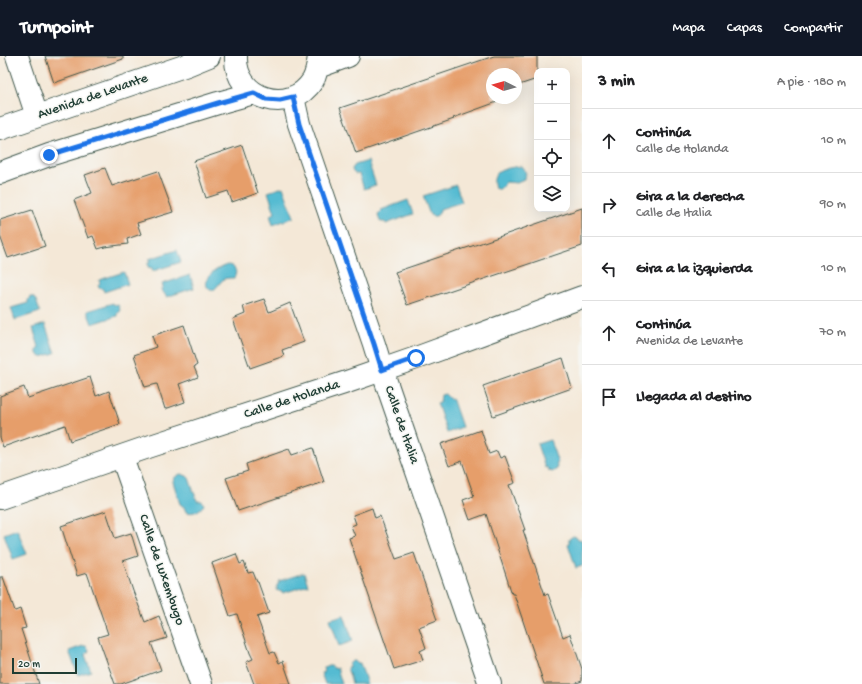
<!DOCTYPE html>
<html lang="es">
<head>
<meta charset="utf-8">
<style>
	:root { --surface:#fff; --page:#f2f2f2; --text:#202124; --muted:#757577; --line:#e0e0e0; --accent:#111827 }
	body { margin:0; font-family:"Gochi Hand",sans-serif; background:var(--page); color:var(--text) }
	.controls { position:absolute; right:12px; top:12px; display:grid; overflow:hidden; border-radius:8px; box-shadow:0 4px 16px #0002 }
	.controls button { width:36px; height:36px; display:grid; place-items:center; padding:0; border:0; border-bottom:1px solid var(--line); background:var(--surface); color:var(--text); font:20px sans-serif }
	.compass { position:absolute; left:486px; top:12px; width:36px; height:36px; border-radius:50%; background:var(--surface); box-shadow:0 4px 16px #0002; rotate:275deg }
	.scale { position:absolute; left:12px; bottom:10px; width:65px; box-sizing:border-box; padding-left:4px; border:2px solid #1f3d34; border-top:0; font-size:11px; line-height:14px; white-space:nowrap; color:#1f3d34; -webkit-text-stroke:3px #f6f6f2; paint-order:stroke }
	.stop { position:absolute; width:12px; height:12px; margin:-9px; border:3px solid #1a73e8; border-radius:50%; background:#fff }
	.stop.end { background:#1a73e8; border-color:#fff; box-shadow:0 1px 4px #0008 }
	.list { margin:0; padding:0; list-style:none }
	h2 { display:flex; justify-content:space-between; align-items:center; height:52px; margin:0; padding:0 16px; font-size:17px }
	h2 small { font-size:13px; font-weight:400; color:var(--muted) }
	.list li { display:grid; grid-template-columns:26px 1fr auto; gap:12px; align-items:center; box-sizing:border-box; height:64px; padding:0 16px; border-top:1px solid var(--line) }
	.list b { display:block; font-size:15px; white-space:nowrap }
	.list p { margin:0; font-size:13px; white-space:nowrap; color:var(--muted) }
	.list em { font-size:13px; font-style:normal; color:var(--muted) }
	.icon { flex:none; width:22px; height:22px; fill:none; stroke:currentColor; stroke-width:2; stroke-linecap:round; stroke-linejoin:round }
	.map { position:relative; flex:none; width:582px; height:628px; overflow:hidden }
	header { display:flex; align-items:center; gap:24px; box-sizing:border-box; height:56px; padding:0 20px; background:var(--accent); color:#fff }
	header strong { font-size:19px }
	nav { display:flex; gap:22px; margin-inline-start:auto; font-size:14px }
	main { display:flex }
	aside { flex:1; background:var(--surface) }
	.map>svg:first-child { display:block }
</style>
</head>
<body>
<header>
<strong>Turnpoint</strong>
<nav><a>Mapa</a><a>Capas</a><a>Compartir</a></nav>
</header>
<main>
<div class="map">
<svg width="582" height="628" viewBox="0 0 582 628">
	<rect width="100%" height="100%" fill="#f6f6f2"/>
	<filter id="ink" filterUnits="userSpaceOnUse"><feTurbulence type="fractalNoise" baseFrequency=".025" numOctaves="2"/><feDisplacementMap in="SourceGraphic" scale="8" xChannelSelector="R" yChannelSelector="G"/><feConvolveMatrix kernelMatrix="1 2 1 2 8 2 1 2 1" color-interpolation-filters="sRGB"/></filter>
	<filter id="wash" filterUnits="userSpaceOnUse"><feTurbulence type="fractalNoise" baseFrequency=".012" numOctaves="4" result="noise"/><feDisplacementMap in="SourceGraphic" scale="16" xChannelSelector="R" yChannelSelector="G"/><feGaussianBlur stdDeviation="0.9" result="paint"/><feColorMatrix in="noise" values="0 0 0 0 0 0 0 0 0 0 0 0 0 0 0 0 0 1.4 0 .05"/><feComposite in="paint" operator="in"/></filter>
	<g filter="url(#wash)">
		<rect width="100%" height="100%" fill="#f4e8d7"/>
		<path fill="#54bbd2" stroke="#3a7c83" d="M 368,105 L 376,129 L 364,133 L 359,118 L 355,118 L 353,116 L 352,113 L 355,109 Z
			M 522,110 C 526,114 527,119 524,124 L 517,127 L 506,126 C 503,129 500,136 495,132 C 489,113 508,112 522,110 Z
			M 456,129 L 462,146 L 440,153 C 440,159 435,162 430,159 L 423,140 Z
			M 283,131 L 294,161 L 273,169 L 270,159 L 275,157 L 268,136 Z
			M 408,144 L 413,158 L 386,168 L 385,166 L 381,166 L 379,163 L 378,158 L 381,155 L 381,154 Z
			M 177,194 L 181,206 L 153,215 L 152,212 L 148,211 L 148,207 L 150,206 L 149,203 Z
			M 227,209 C 235,209 238,216 234,222 C 230,222 227,222 224,223 C 218,227 212,243 206,228 C 208,218 217,212 227,209 Z
			M 124,216 L 128,228 L 104,236 L 103,233 L 99,232 L 98,229 L 100,227 L 99,224 Z
			M 190,219 L 194,232 L 166,241 L 165,238 L 162,236 L 161,233 L 163,231 L 162,228 Z
			M 30,241 L 33,241 L 36,244 L 40,256 L 15,264 L 11,252 L 28,247 L 28,244 Z
			M 113,247 L 113,248 L 118,249 L 119,251 L 120,254 L 117,258 L 117,260 L 92,268 L 87,255 Z
			M 45,268 L 55,297 L 41,301 L 37,298 L 37,294 L 39,291 L 33,272 Z
			M 445,338 L 450,343 L 452,342 L 462,371 L 447,377 L 437,347 L 440,346 L 441,339 Z
			M 550,384 L 558,407 L 556,408 L 557,410 L 556,414 L 552,416 L 548,414 L 547,411 L 545,412 L 537,388 Z
			M 181,418 L 187,420 L 189,422 L 197,445 L 202,445 L 204,449 C 199,455 194,458 186,456 L 184,451 L 180,448 L 173,426 C 173,422 177,419 181,418 Z
			M 17,473 L 27,498 L 13,503 L 4,478 Z
			M 573,480 L 577,481 L 579,484 L 581,483 L 582,487 L 582,510 L 576,512 L 568,488 L 569,487 L 569,483 Z
			M 304,517 L 308,529 L 283,537 L 283,536 L 279,535 L 277,534 L 277,529 L 279,527 L 279,525 Z
			M 344,559 L 353,585 L 339,590 L 330,563 Z
			M 83,590 L 86,590 L 88,592 L 89,595 L 85,599 L 91,615 L 78,619 L 69,595 Z
			M 352,605 L 355,605 L 358,608 L 360,607 L 367,628 L 352,628 L 347,611 L 349,611 L 349,608 Z
			M 328,610 L 331,610 L 335,613 L 337,612 L 342,628 L 325,628 L 321,617 L 323,617 L 324,612 Z"/>
		<g id="blocks">
			<path fill="#e69e6b" d="M 45,0 L 123,0 L 123,3 L 54,27 Z
				M 494,0 L 537,0 L 537,23 L 516,30 L 516,18 L 492,18 L 492,42 L 495,42 L 497,46 L 453,62 L 454,63 L 356,97 L 340,52 Z
				M 242,89 L 258,137 L 232,146 L 228,135 L 206,142 L 194,105 Z
				M 105,112 L 112,130 L 158,115 L 173,156 L 137,167 L 141,178 L 127,183 L 128,188 L 105,191 L 98,193 L 93,180 L 88,182 L 74,144 L 92,137 L 85,119 Z
				M 582,152 L 582,190 L 407,249 L 395,216 L 484,186 Z
				M 32,154 L 45,190 L 8,202 L 0,180 L 0,164 Z
				M 264,243 L 269,256 L 290,247 L 304,286 L 282,294 L 284,300 L 250,312 L 233,263 L 245,258 L 243,250 Z
				M 184,269 L 197,309 L 194,311 L 198,321 L 179,328 L 185,346 L 165,353 L 157,328 L 145,331 L 134,299 L 156,291 L 152,280 Z
				M 563,302 L 572,332 L 493,360 L 483,330 Z
				M 90,321 L 96,340 L 109,335 L 120,368 L 70,385 L 65,369 L 3,391 L 0,381 L 0,340 L 24,331 L 28,342 Z
				M 481,374 L 489,398 L 497,395 L 500,402 L 505,400 L 515,427 L 509,429 L 525,474 L 523,474 L 545,539 L 548,538 L 563,581 L 570,578 L 582,613 L 582,625 L 574,628 L 544,628 L 514,538 L 512,538 L 486,458 L 470,464 L 463,444 L 474,440 L 462,405 L 449,410 L 441,388 Z
				M 313,392 L 324,426 L 238,455 L 226,422 L 248,415 L 246,408 L 289,393 L 292,399 Z
				M 372,452 L 375,462 L 380,460 L 396,503 L 414,497 L 437,564 L 419,571 L 426,592 L 420,595 L 423,604 L 394,613 L 349,482 L 355,480 L 351,470 L 356,468 L 353,459 Z
				M 106,455 L 115,482 L 131,477 L 138,500 L 123,505 L 133,535 L 145,566 L 159,560 L 167,582 L 151,587 L 161,614 L 121,628 L 115,628 L 98,581 L 108,578 L 87,517 L 77,520 L 61,470 Z
				M 236,498 L 240,508 L 244,506 L 248,517 L 253,516 L 257,526 L 258,526 L 269,557 L 257,561 L 270,597 L 274,596 L 279,607 L 283,605 L 291,628 L 254,628 L 246,606 L 253,603 L 250,597 L 237,558 L 230,560 L 212,507 Z
				M 0,521 L 3,521 L 15,555 L 20,553 L 26,572 L 21,573 L 39,628 L 0,628 Z"/>
		</g>
	</g>
	<g filter="url(#ink)">
		<use href="#blocks" fill-opacity="0" stroke="#3f574c" stroke-width="1"/>
		<g fill="none" stroke-linecap="round" stroke-linejoin="round">
			<defs>
				<path id="minor" d="M 17,0 L 37,60
					M 236,0 C 234,43 290,61 313,24 C 317,17 318,8 319,0
					M 318,11 L 348,0
					M 293,41 L 299,68 L 374,288 L 382,314 L 490,628
					M 0,73 L 187,9 L 209,0
					M 0,117 L 49,99 L 218,47 L 254,37
					M 122,401 L 201,628
					M 0,442 L 151,390 L 347,326 L 416,302 L 582,241"/>
			</defs>
			<use href="#minor" stroke="#3f574c" stroke-width="24"/>
			<use href="#minor" stroke="#fff" stroke-width="22"/>
		</g>
	</g>
	<g fill="none" stroke-linecap="round" stroke-linejoin="round" filter="url(#ink)">
		<path stroke="#1a73e8" stroke-width="5" d="M 49,99 L 218,47 L 254,37 L 266,43 L 280,44 L 293,41 L 299,68 L 374,288 L 382,314 L 416,302"/>
	</g>
	<g text-anchor="middle" dominant-baseline="central" stroke-width="3" stroke-linejoin="round" paint-order="stroke">
		<g font-size="14" fill="#1f3d34" stroke="#f6f6f2">
			<text transform="translate(93 41) rotate(-19)">Avenida de Levante</text>
			<text transform="translate(292 344) rotate(-18)">Calle de Holanda</text>
			<text transform="translate(401 369) rotate(71)">Calle de Italia</text>
			<text transform="translate(161 514) rotate(71)">Calle de Luxembugo</text>
		</g>
	</g>
</svg>
<div class="controls">
<button>+</button>
<button>−</button>
<button><svg class="icon" aria-label="locate" viewBox="0 0 24 24"><circle cx="12" cy="12" r="6"/><path d="M12 2v4M12 18v4M2 12h4M18 12h4"/></svg></button>
<button><svg class="icon" aria-label="layers" viewBox="0 0 24 24"><path d="M12 4l9 5-9 5-9-5zM3 14l9 5 9-5"/></svg></button>
</div>
<svg class="compass" viewBox="-18 -18 36 36"><path d="M0-13l5 13h-10z" fill="#e53935"/><path d="M0 13l5-13h-10z" fill="#757577"/></svg>
<div class="scale">20 m</div>
<div class="stop" style="left:416px;top:302px"></div>
<div class="stop end" style="left:49px;top:99px"></div>
</div>
<aside>
<h2>3 min<small>A pie · 180 m</small></h2>
<ul class="list">
<li><svg class="icon" aria-label="ahead" viewBox="0 0 24 24"><path d="M12 20V5M6 11l6-6 6 6"/></svg><div><b>Continúa</b><p>Calle de Holanda</p></div><em>10 m</em></li>
<li><svg class="icon" aria-label="right" viewBox="0 0 24 24"><path d="M7 20v-9h11M14 6l5 5-5 5"/></svg><div><b>Gira a la derecha</b><p>Calle de Italia</p></div><em>90 m</em></li>
<li><svg class="icon" aria-label="left" viewBox="0 0 24 24"><path d="M17 20v-9H6M10 6l-5 5 5 5"/></svg><div><b>Gira a la izquierda</b></div><em>10 m</em></li>
<li><svg class="icon" aria-label="ahead" viewBox="0 0 24 24"><path d="M12 20V5M6 11l6-6 6 6"/></svg><div><b>Continúa</b><p>Avenida de Levante</p></div><em>70 m</em></li>
<li><svg class="icon" aria-label="arrive" viewBox="0 0 24 24"><path d="M6 21V4h12l-3 4 3 4H6"/></svg><div><b>Llegada al destino</b></div></li>
</ul>
</aside>
</main>
</body>
</html>
